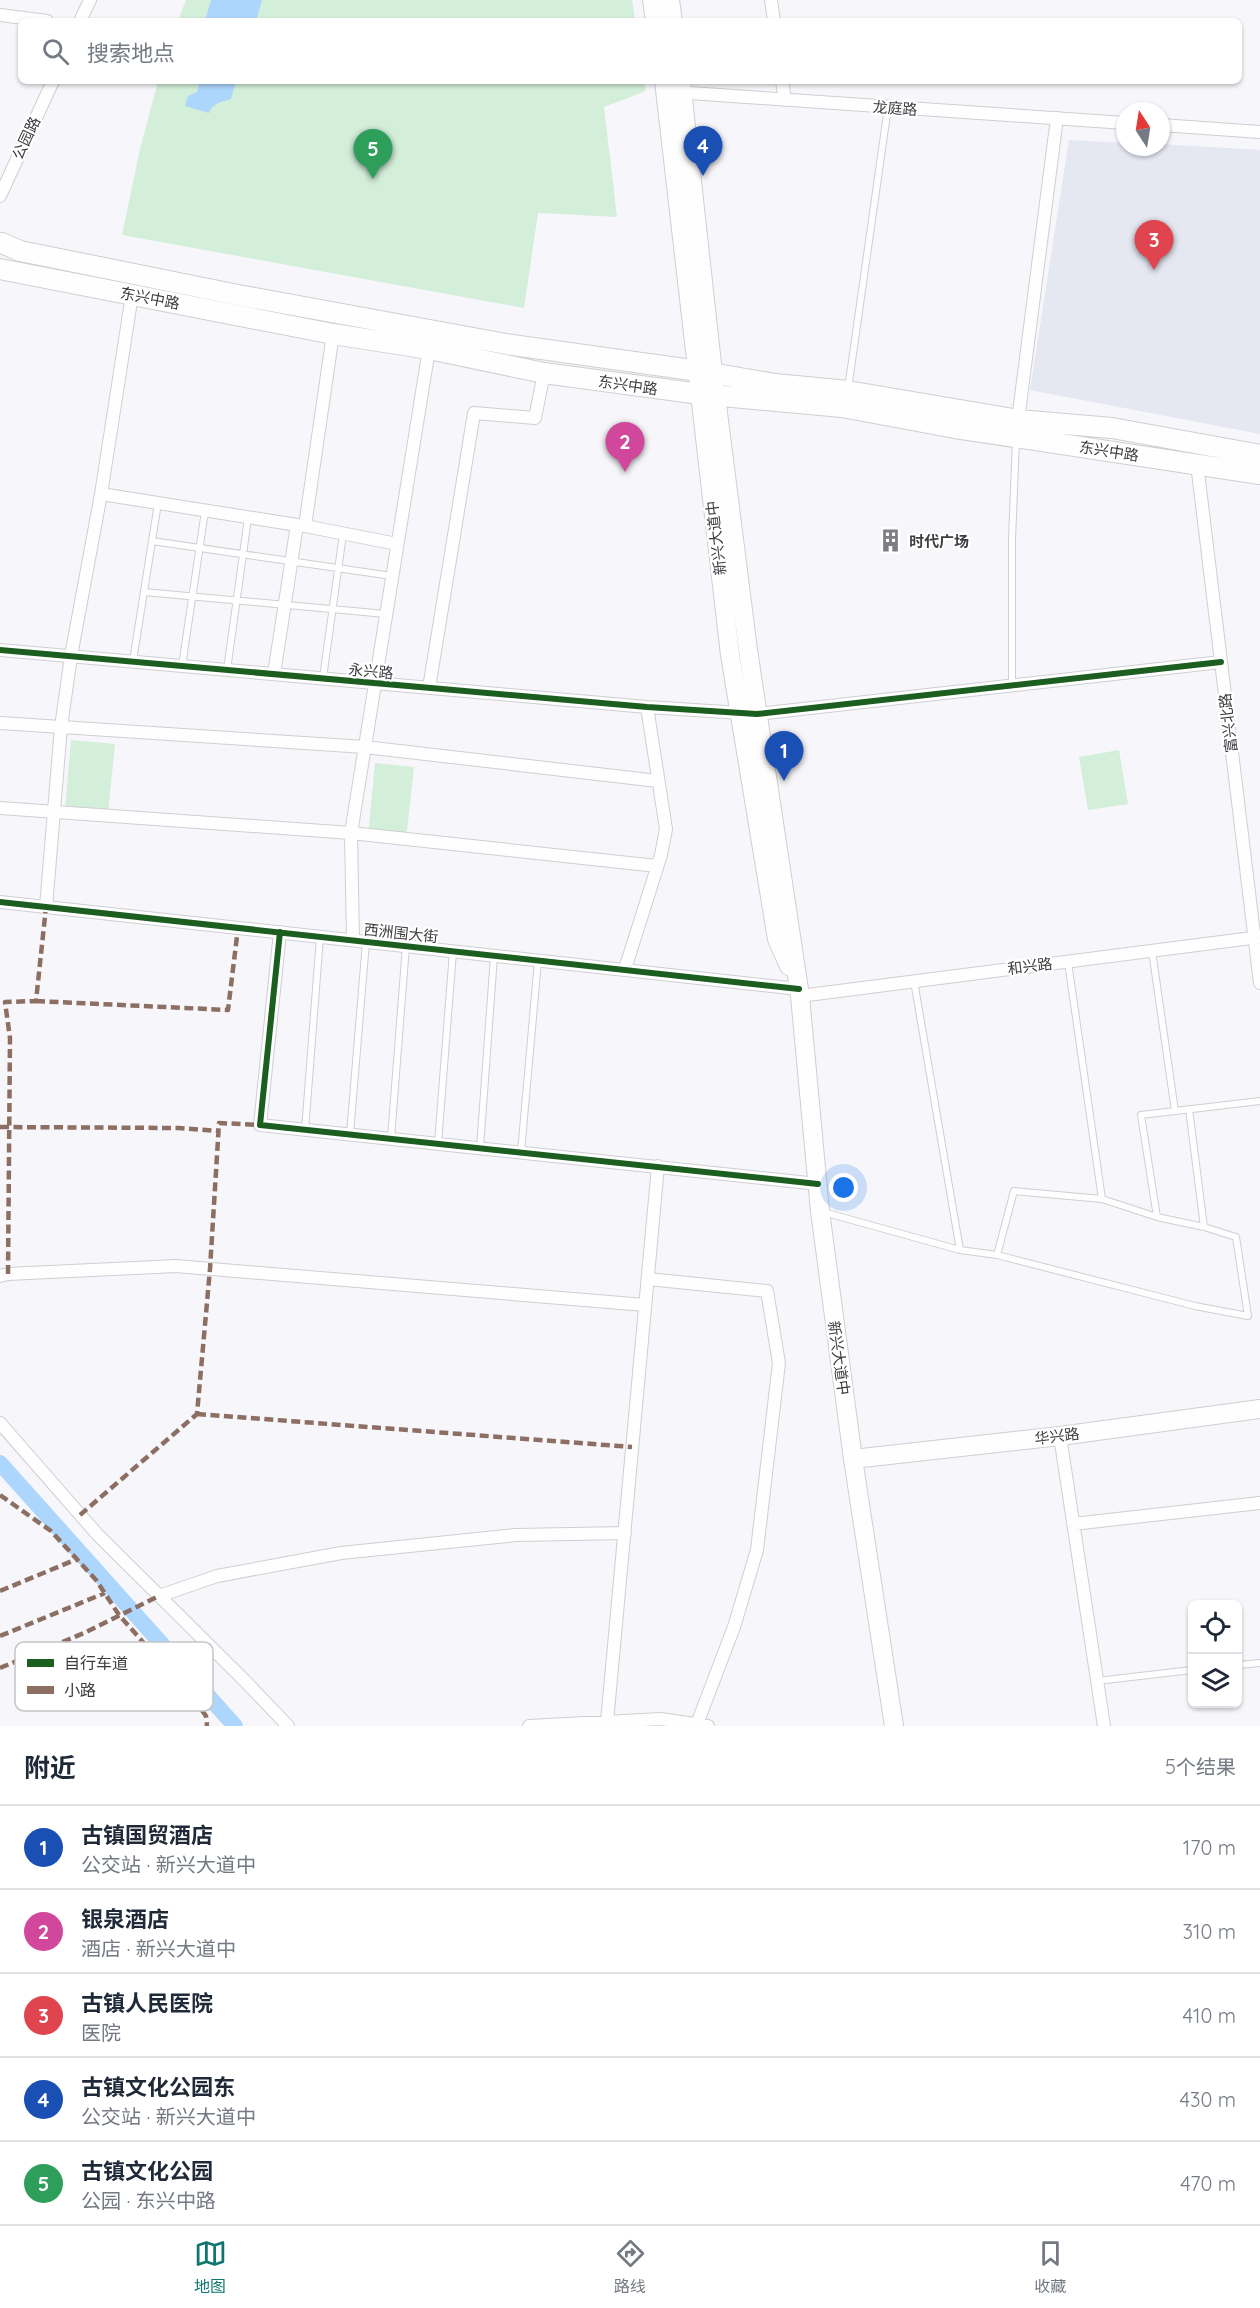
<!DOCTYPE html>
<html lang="zh">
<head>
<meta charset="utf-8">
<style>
	:root { --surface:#fff; --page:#f2f2f3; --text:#1f2937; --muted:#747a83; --line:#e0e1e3; --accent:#0f766e }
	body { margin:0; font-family:Quicksand,"Noto Sans SC",sans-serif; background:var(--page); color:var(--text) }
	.controls { position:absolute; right:18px; bottom:18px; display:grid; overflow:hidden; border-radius:9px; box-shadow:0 2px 4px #0004 }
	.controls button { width:54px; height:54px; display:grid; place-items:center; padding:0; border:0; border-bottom:2px solid var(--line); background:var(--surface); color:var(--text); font:30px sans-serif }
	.compass { position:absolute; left:1116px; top:102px; width:54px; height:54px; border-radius:50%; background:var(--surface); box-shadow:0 2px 4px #0004; rotate:348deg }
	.you { position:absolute; left:844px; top:1188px; width:21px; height:21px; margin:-15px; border:4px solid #fff; border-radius:50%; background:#1a73e8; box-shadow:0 0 0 9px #1a73e833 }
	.badge { display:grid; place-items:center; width:39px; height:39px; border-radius:50%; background:var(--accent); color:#fff; font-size:20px; font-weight:700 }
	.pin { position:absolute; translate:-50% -50px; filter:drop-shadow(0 2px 3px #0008) }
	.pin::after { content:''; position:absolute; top:32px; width:21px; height:18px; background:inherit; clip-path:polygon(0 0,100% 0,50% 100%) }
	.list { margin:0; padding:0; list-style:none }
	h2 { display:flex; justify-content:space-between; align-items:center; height:78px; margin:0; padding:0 24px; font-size:26px }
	h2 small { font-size:20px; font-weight:400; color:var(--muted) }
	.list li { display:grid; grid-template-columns:39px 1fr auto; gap:18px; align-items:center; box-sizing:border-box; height:84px; padding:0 24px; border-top:2px solid var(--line) }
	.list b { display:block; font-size:22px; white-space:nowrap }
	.list p { margin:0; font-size:20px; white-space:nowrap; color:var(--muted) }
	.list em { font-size:20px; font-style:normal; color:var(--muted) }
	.icon { flex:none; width:33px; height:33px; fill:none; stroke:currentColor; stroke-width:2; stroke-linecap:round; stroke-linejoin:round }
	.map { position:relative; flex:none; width:1260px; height:1726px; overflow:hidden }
	.search { position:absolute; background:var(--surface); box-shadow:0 2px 4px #0004; left:18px; right:18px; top:18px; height:66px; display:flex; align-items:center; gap:15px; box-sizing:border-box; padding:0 21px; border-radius:9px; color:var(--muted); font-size:22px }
	.sheet { height:498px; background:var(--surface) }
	nav { display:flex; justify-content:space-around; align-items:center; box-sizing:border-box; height:84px; border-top:2px solid var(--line); background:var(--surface); font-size:16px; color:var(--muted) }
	nav a { display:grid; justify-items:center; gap:3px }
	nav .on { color:var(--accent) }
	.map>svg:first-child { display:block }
</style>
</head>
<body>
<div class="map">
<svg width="1260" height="1726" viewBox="0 0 1260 1726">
	<rect width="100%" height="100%" fill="#f7f7fb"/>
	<path fill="#e5e7f1" d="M 1069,140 L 1125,143 L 1125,147 L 1161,147 L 1161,144 L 1260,150 L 1260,434 L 1030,390 Z"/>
	<path fill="#d3eed9" d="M 186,0 L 632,0 L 635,21 L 178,21 Z
		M 158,81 L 644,81 L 646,91 L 604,107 L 617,217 L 538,213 L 524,308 L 122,235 L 140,149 Z
		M 71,740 L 115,744 L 108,813 L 65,809 Z
		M 1119,750 L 1128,804 L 1088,810 L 1079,757 Z
		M 375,763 L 414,767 L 406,839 L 368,836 Z"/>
	<path fill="#acd6fc" d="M 211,0 L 262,0 L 256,21 L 205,21 Z
		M 200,81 L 236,81 L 231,99 C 221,102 212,103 209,113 L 185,106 L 188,96 L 197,92 Z"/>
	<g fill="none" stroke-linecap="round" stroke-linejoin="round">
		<path stroke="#acd6fc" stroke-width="16" d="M 0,1463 L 235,1726"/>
		<defs>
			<path id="service" d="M 848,389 L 888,107
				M 152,541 L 392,576
				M 144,592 L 386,614
				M 133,661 L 158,503
				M 182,666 L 205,511
				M 227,670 L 248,518
				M 323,678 L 343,534
				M 1012,687 L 1012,540 L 1016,439
				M 1152,951 L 1175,1111
				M 1068,962 L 1102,1199
				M 914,981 L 960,1250
				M 1189,1109 L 1204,1227
				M 305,1130 L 320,937
				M 350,1134 L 366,942
				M 391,1138 L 406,946
				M 438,1143 L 453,952
				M 480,1148 L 494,956
				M 521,1152 L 538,961
				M 823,1212 L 960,1250 L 997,1255 L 1195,1306 L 1248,1316 L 1236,1237 L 1204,1227 L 1157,1217 L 1102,1199 L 1014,1191 L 997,1255
				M 1157,1217 L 1141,1115 L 1260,1101
				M 1238,1665 L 1260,1663
				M 1097,1681 L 1192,1670"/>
			<path id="minor" d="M 771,0 L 774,21
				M 0,15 L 47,21
				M 80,21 L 90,0
				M 782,81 L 785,100
				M 675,92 L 1125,123
				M 1161,125 L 1260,132
				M 0,196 L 53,81
				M 1018,420 L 1057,118
				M 1197,464 L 1260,983
				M 101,494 L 297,525
				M 305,526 L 397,544
				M 0,650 L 647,707 L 757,714 L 1221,662
				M 274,674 L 297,525 L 305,526 L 333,334
				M 429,688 L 474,413 L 535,418 L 544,373
				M 0,723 L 365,747 L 658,781
				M 0,808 L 351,833 L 657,866
				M 0,902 L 799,989
				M 46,907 L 61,727 L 71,656 L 101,494 L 132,295
				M 280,932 L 260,1125 L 818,1184
				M 353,940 L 351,833 L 429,349
				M 625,969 L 661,855 L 666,829 L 647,707
				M 800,996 L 1260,937
				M 0,1276 L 8,1274 L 176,1266 L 645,1305
				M 648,1279 L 767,1291 L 779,1363 L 757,1550 L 734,1627 L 697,1724
				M 0,1423 L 97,1534 L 245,1681 L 288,1726
				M 1060,1436 L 1104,1726
				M 1073,1524 L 1260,1503
				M 159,1596 L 217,1576 L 341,1553 L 516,1535 L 625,1533
				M 607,1722 L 658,1166
				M 529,1726 L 661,1719 L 708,1726"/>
			<path id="secondary" d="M 652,0 L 655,21
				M 670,0 L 673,21
				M 664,81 L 730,655 L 777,939 L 789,966
				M 681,81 L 713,373 L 748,650 L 800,996 L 820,1211 L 853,1459 L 894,1726
				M 853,1459 L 1060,1436 L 1260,1409"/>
			<path id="primary" d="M 2,243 L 20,251 L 238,295 L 506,344 L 699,371 L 775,384 L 848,391 L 1018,420 L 1112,428 L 1260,455
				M 0,269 L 333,334 L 429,349 L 544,373 L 700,394 L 842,407 L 955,428 L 1260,474"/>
		</defs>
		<use href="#service" stroke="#cfcfd2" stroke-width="8"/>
		<use href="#minor" stroke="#cfcfd2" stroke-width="14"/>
		<use href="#secondary" stroke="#cfcfd2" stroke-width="20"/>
		<use href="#primary" stroke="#cfcfd2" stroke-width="22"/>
		<use href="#service" stroke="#fefefe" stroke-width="6"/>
		<use href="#minor" stroke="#fefefe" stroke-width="12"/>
		<use href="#secondary" stroke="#fefefe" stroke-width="18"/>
		<use href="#primary" stroke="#fefefe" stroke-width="20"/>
		<path stroke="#8d6e63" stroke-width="4.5" stroke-dasharray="9 4.5" stroke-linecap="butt" d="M 36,1001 L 228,1010 L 238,928
			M 0,1127 L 179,1128 L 219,1131
			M 8,1274 L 10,1038 L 5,1002 L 36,1001 L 46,907
			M 197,1414 L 632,1447
			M 0,1495 L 51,1531 L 96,1580 L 119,1615 L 196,1702 L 206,1716 L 207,1726
			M 80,1515 L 197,1414 L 210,1269 L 219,1123 L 260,1125
			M 0,1591 L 77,1559
			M 0,1636 L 105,1593
			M 0,1668 L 84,1633 L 159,1596"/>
		<defs>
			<path id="cycleway" d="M 0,650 L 647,707 L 757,714 L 1221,662
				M 0,902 L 799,989
				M 280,932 L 260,1125 L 818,1184"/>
		</defs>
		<use href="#cycleway" stroke="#fff" stroke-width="10"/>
		<use href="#cycleway" stroke="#1b5e20" stroke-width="6"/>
	</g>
	<defs>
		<symbol id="building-bare" viewBox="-9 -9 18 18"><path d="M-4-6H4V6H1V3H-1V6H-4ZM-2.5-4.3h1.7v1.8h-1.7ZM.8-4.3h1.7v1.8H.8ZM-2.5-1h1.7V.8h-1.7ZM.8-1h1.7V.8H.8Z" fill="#7d7e81" stroke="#fff" stroke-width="2.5" paint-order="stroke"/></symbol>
	</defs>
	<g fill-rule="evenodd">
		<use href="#building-bare" x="874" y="524" width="33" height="33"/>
	</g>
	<g text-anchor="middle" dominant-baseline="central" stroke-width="4.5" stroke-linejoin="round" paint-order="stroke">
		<g font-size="15" fill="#3c3d3f" stroke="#fff">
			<text transform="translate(895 108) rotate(4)">龙庭路</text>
			<text transform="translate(26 138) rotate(-65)">公园路</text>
			<text transform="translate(150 298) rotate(11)">东兴中路</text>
			<text transform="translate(628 385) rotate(8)">东兴中路</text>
			<text transform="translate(1109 451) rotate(9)">东兴中路</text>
			<text transform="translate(716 538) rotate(-97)">新兴大道中</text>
			<text transform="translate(371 671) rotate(5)">永兴路</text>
			<text transform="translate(1228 723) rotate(-97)">富兴北路</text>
			<text transform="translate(401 933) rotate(6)">西洲围大街</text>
			<text transform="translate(1030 966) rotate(-7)">和兴路</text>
			<text transform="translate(839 1358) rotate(82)">新兴大道中</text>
			<text transform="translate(1057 1436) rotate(-7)">华兴路</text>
		</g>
		<g font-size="15" font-weight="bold" fill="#3c3d3f" stroke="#fff" text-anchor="start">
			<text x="909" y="541">时代广场</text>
		</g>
	</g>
	<rect x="15" y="1642" width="198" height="69" rx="9" fill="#fff" stroke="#c4c5c5" stroke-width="1.5"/>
	<rect x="27" y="1659" width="27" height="8" fill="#1b5e20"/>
	<rect x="27" y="1686" width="27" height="8" fill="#8d6e63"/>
	<g font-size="16" fill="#3c3d3f">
		<text x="64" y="1669">自行车道</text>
		<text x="64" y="1696">小路</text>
	</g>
</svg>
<div class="controls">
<button><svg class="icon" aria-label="locate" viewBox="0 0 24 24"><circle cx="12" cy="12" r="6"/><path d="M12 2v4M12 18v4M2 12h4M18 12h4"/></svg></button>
<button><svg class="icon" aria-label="layers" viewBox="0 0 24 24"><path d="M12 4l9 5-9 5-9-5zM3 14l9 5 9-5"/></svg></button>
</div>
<svg class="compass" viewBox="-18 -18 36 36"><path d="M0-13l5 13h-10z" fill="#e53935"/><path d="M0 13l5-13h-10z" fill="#747a83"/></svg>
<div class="you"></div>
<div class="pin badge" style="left:784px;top:781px;background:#1a4fb4">1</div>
<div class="pin badge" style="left:625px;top:472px;background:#d1479c">2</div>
<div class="pin badge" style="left:1154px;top:270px;background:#e0444e">3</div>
<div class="pin badge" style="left:703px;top:176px;background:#1a4fb4">4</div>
<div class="pin badge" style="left:373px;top:179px;background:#2e9e5b">5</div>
<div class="search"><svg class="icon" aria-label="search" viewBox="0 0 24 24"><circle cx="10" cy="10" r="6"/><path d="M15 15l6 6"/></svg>搜索地点</div>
</div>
<section class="sheet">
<h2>附近<small>5个结果</small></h2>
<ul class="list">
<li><span class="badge" style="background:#1a4fb4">1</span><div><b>古镇国贸酒店</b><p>公交站 · 新兴大道中</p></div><em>170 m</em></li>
<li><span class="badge" style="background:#d1479c">2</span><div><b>银泉酒店</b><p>酒店 · 新兴大道中</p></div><em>310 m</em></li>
<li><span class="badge" style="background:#e0444e">3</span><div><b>古镇人民医院</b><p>医院</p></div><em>410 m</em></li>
<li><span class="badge" style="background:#1a4fb4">4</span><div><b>古镇文化公园东</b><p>公交站 · 新兴大道中</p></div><em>430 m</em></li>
<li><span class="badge" style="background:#2e9e5b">5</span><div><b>古镇文化公园</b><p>公园 · 东兴中路</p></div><em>470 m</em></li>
</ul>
</section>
<nav>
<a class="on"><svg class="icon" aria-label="map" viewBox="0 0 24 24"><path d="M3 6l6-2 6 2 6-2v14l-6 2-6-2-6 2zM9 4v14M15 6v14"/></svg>地图</a>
<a><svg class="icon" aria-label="directions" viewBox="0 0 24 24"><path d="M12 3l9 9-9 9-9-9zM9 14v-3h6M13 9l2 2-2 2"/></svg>路线</a>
<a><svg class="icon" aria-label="saved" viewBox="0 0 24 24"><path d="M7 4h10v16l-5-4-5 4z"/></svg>收藏</a>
</nav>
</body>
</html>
